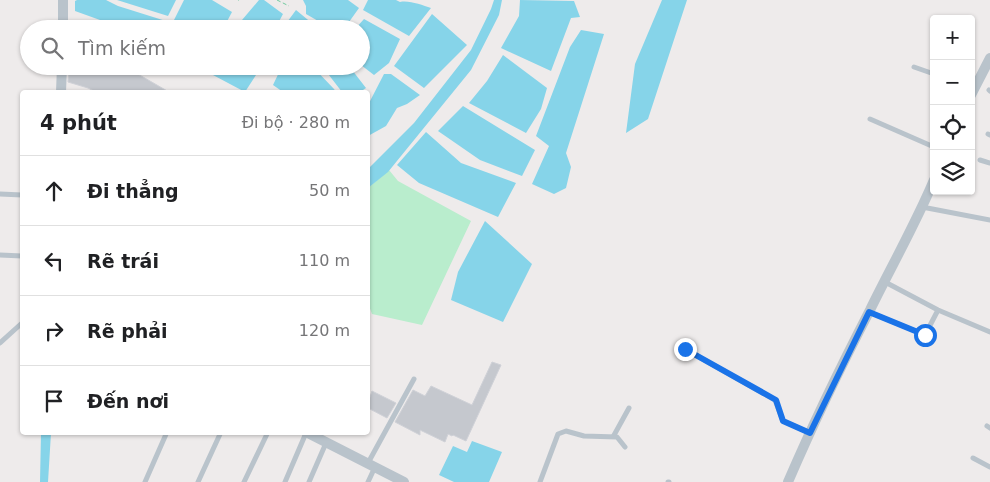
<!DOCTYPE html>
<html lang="vi">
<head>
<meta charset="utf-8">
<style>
	:root { --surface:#fff; --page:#f2f2f2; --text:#202124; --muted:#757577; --line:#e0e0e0 }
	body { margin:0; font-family:"DejaVu Sans",sans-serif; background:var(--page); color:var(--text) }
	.controls { position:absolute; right:15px; top:15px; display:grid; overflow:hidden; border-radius:5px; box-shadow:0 1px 4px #0004 }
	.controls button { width:45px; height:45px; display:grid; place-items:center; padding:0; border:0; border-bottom:1px solid var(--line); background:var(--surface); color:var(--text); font:25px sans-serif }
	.stop { position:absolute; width:15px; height:15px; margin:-11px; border:4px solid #1a73e8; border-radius:50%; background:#fff }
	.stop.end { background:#1a73e8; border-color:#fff; box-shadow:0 1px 5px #0008 }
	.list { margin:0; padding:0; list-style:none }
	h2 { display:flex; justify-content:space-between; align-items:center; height:65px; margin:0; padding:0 20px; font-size:21px }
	h2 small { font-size:16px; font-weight:400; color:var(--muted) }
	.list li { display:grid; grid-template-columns:32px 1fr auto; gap:15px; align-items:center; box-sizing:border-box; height:70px; padding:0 20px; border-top:1px solid var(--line) }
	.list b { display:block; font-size:19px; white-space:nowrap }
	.list em { font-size:16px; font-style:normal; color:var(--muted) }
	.icon { flex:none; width:28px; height:28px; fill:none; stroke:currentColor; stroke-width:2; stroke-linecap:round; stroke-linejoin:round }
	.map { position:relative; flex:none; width:990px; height:482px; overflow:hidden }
	.search { position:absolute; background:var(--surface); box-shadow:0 1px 4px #0004; left:20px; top:20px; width:350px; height:55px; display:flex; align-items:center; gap:12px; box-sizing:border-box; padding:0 18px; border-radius:28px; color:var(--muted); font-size:19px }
	.panel { position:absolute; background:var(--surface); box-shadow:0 1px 4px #0004; left:20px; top:90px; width:350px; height:345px; border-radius:5px }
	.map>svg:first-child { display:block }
</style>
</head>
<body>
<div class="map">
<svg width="990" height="482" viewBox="0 0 990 482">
	<rect width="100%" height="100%" fill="#eeebeb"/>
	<path fill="#b9edcd" d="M 389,170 L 398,181 L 471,221 L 422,325 L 372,314 L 368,303 L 368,188 Z"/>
	<path fill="#86d4e9" d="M 77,0 L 106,0 L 118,6 L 169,22 L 175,29 L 125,29 L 75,11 L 75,1 Z
		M 117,0 L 176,0 L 168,16 Z
		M 184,0 L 212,0 L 232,12 L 223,29 L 188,29 L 174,20 Z
		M 259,0 L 264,0 L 283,14 L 275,29 L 255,29 L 242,20 Z
		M 303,0 L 348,0 L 359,8 L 344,29 L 332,29 L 306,14 L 306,6 Z
		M 368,0 L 396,0 L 400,2 C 409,0 422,5 431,8 L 409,36 L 363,10 Z
		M 494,0 L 502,0 L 499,15 L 471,70 L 388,172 L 368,188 L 368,169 L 414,123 L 471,50 L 491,9 Z
		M 520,0 L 574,1 L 580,17 L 571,18 L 551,71 L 501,48 L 519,16 Z
		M 662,0 L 687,0 L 648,119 L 626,133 L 635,64 Z
		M 296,10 L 319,29 L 282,29 Z
		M 432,14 L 467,45 L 424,88 L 394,66 Z
		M 364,19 L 400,39 L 389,63 L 374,75 L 361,65 L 361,29 L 355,29 Z
		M 581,30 L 604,34 L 566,153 L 571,167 L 566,188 L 554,194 L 532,184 L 549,146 L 536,136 L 570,47 Z
		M 503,55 L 547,88 L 541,109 L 526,133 L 469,103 L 487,81 Z
		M 196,66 L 241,66 L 256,75 L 245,92 Z
		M 282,66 L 312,66 L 334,89 L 336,92 L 283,92 L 273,85 Z
		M 322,66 L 349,66 L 366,88 L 360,92 L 342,92 Z
		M 384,74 L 391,74 L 420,95 L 407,104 L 397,108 L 386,126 L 368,136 L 368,105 Z
		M 463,106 L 535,150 L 522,176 L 480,160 L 438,131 Z
		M 426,132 L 461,163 L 516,183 L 498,217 L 419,183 L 397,165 Z
		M 485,221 L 532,264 L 503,322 L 451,300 L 458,272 Z
		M 41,433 L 51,433 L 48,482 L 40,482 Z
		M 472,441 L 502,452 L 489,482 L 454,482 L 439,475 L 453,446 L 467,452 Z"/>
	<path fill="#c5c8ce" stroke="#cfd1d7" d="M 69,66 L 124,66 L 169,92 L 96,92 L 88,88 L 68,82 Z
		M 492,362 L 501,365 L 466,441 L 453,435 L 452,436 L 448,434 L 445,442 L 420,430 L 420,435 L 395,422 L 413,390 L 425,396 L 431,386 L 472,405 Z
		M 372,391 L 396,403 L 387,418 L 368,408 L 368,403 Z"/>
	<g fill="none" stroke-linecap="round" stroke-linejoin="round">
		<path stroke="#72ca9f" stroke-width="1" stroke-dasharray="4 2.5" stroke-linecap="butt" d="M 238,0 L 239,0
			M 277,0 L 289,6"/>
		<path stroke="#b9c3cb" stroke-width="5" d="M 914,67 L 934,74
			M 989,90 L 990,91
			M 870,119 L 934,147
			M 988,134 L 990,135
			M 980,160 L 990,163
			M 0,194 L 22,195
			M 922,207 L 990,220
			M 0,255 L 22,256
			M 885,282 L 938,310 L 990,332
			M 869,312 L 925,335 L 938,310
			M 0,343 L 22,323
			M 685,349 L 775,400 L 783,421 L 810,433
			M 987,426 L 990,428
			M 613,437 L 629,408
			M 973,458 L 990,467
			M 368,463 L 414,379
			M 145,482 L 167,432
			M 198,482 L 221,432
			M 244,482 L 268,432
			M 285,482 L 306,433
			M 309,482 L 326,443
			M 368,482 L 375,467
			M 540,482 L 558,434 L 566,431 L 584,436 L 617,437 L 625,447
			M 668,482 L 669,482"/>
		<path stroke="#b9c3cb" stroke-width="10" d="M 63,29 L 63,0
			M 61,92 L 62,66
			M 971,95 L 990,58
			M 306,432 L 404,482
			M 788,482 C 813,424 841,366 870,310 C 891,267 915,225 934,180"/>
	</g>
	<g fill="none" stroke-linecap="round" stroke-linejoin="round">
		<path stroke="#1a73e8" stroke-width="6" d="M 685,349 L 776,400 L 783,421 L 810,433 L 869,312 L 925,335"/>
	</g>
</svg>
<div class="controls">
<button>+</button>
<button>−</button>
<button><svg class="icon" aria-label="locate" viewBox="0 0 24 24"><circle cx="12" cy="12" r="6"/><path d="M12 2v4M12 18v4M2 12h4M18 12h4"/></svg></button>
<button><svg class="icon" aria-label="layers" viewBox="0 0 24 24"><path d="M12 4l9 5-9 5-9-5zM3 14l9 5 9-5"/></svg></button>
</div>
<div class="stop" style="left:925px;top:335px"></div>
<div class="stop end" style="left:685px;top:349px"></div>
<div class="search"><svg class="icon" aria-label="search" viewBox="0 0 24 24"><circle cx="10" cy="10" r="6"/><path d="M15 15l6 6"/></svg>Tìm kiếm</div>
<section class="panel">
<h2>4 phút<small>Đi bộ · 280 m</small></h2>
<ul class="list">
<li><svg class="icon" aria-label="ahead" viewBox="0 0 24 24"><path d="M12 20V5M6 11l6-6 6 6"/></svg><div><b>Đi thẳng</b></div><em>50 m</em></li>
<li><svg class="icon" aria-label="left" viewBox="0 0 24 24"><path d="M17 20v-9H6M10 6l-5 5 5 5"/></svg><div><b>Rẽ trái</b></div><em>110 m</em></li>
<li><svg class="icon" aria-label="right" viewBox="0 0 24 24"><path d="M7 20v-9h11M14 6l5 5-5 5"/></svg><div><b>Rẽ phải</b></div><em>120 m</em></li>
<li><svg class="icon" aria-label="arrive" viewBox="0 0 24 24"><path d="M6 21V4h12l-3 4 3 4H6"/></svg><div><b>Đến nơi</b></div></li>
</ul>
</section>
</div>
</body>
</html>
